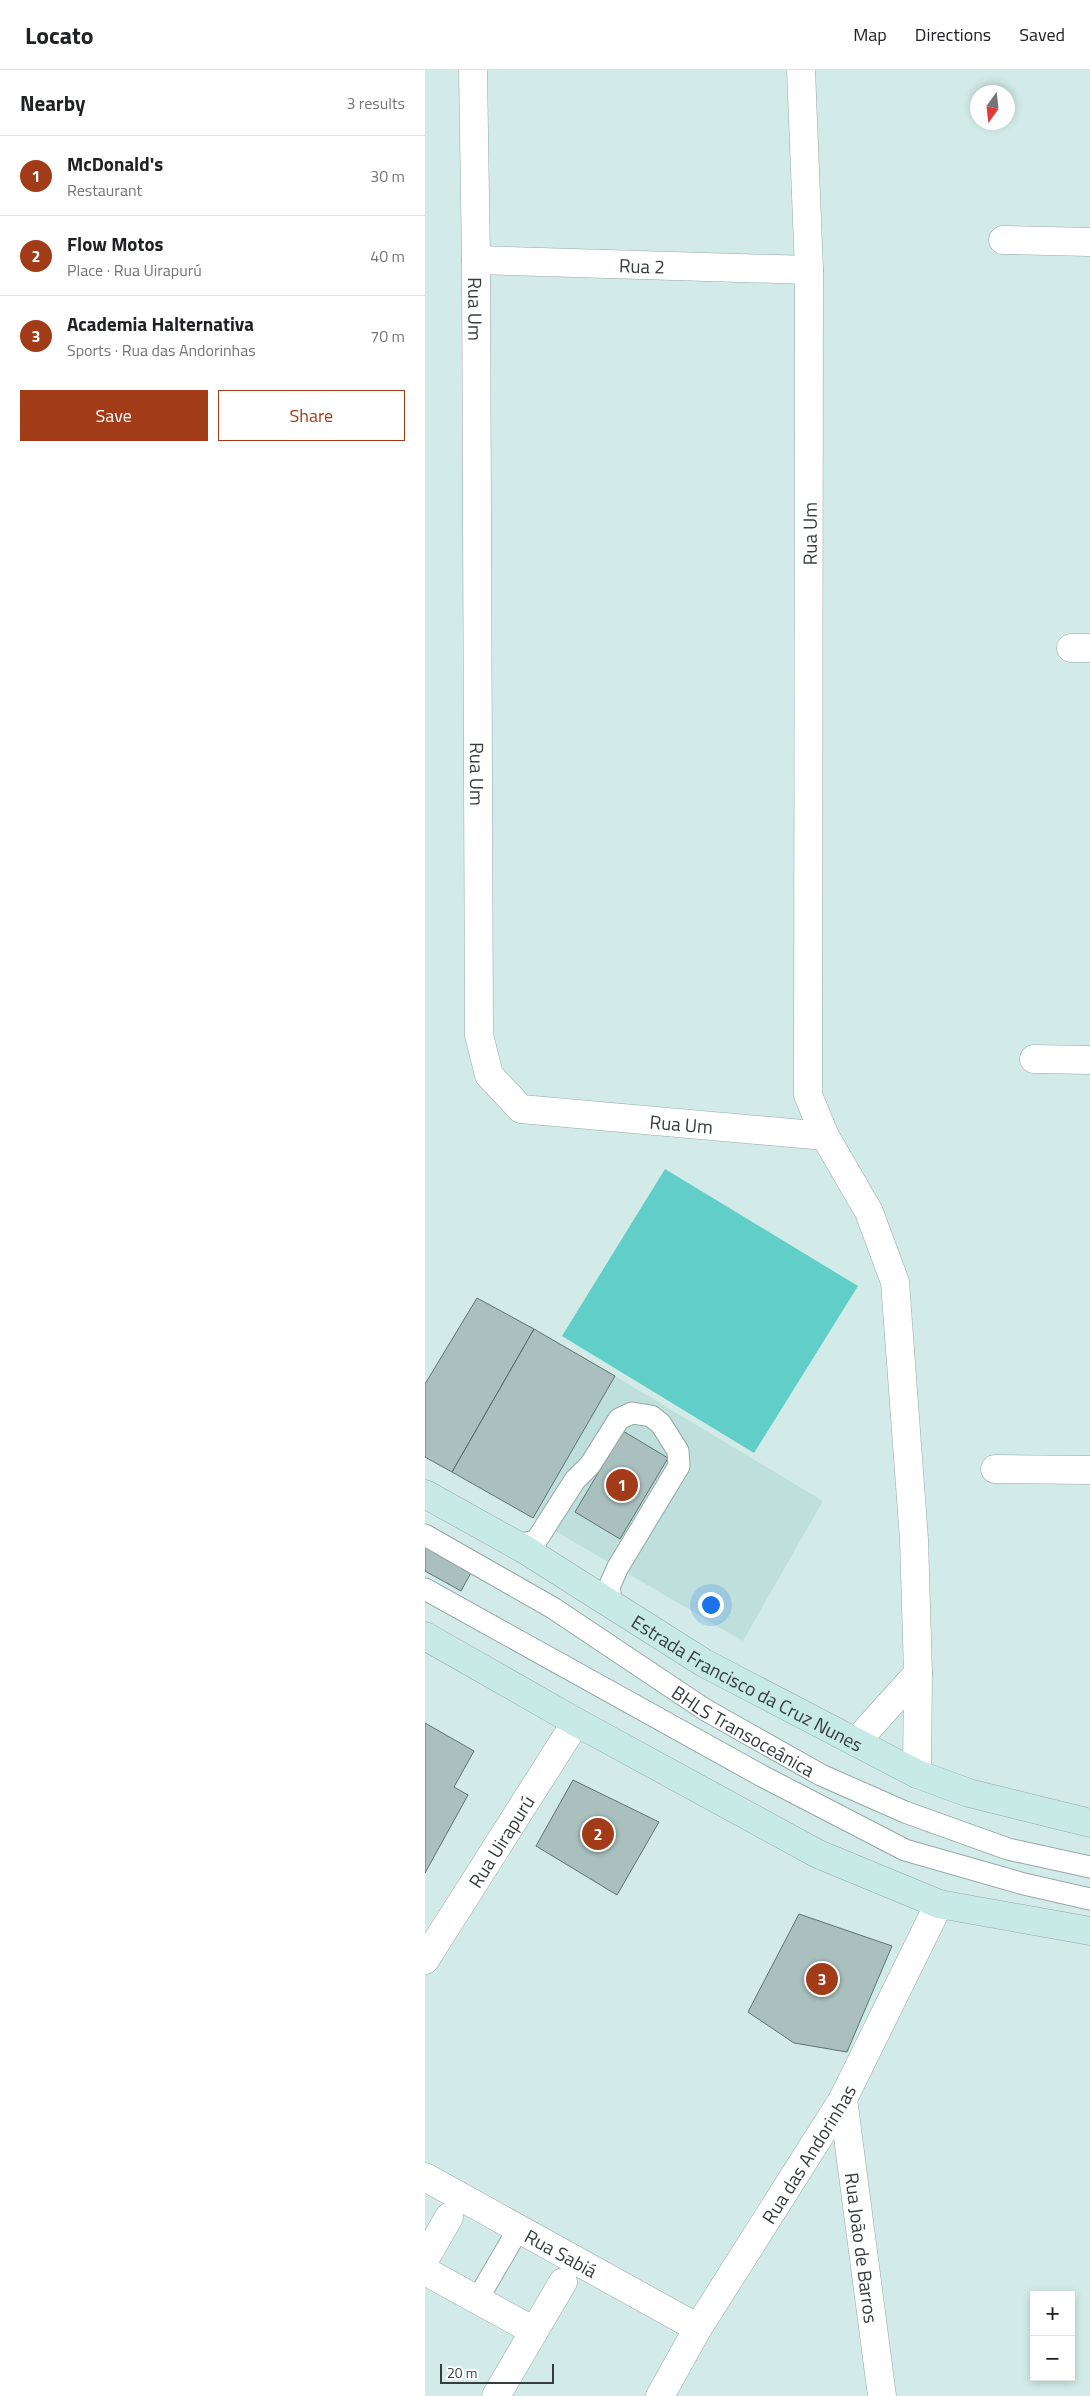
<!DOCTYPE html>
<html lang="en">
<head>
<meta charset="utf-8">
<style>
	:root { --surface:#fff; --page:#f2f2f2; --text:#202124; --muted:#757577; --line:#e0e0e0; --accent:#a23b17 }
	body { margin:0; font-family:"Titillium Web",sans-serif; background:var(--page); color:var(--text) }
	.controls { position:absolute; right:15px; bottom:15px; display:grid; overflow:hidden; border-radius:0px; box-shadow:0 2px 8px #0003 }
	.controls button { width:45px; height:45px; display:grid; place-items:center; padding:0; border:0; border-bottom:1px solid var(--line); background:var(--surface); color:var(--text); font:25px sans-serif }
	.compass { position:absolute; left:545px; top:15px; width:45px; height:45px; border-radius:50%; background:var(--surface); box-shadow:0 2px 8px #0003; rotate:195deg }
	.scale { position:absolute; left:15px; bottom:12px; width:114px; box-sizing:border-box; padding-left:5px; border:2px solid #353e3d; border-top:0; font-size:14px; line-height:18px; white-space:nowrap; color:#353e3d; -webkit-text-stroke:4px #fff; paint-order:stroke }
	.you { position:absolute; left:285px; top:1534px; width:18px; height:18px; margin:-12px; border:4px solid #fff; border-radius:50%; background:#1a73e8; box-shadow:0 0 0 8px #1a73e833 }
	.badge { display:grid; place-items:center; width:32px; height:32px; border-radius:50%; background:var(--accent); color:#fff; font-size:16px; font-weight:700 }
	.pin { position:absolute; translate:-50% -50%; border:2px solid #fff; box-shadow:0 1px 5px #0006 }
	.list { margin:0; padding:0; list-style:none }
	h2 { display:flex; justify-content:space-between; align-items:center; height:65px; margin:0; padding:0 20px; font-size:21px }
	h2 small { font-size:16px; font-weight:400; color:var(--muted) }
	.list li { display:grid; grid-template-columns:32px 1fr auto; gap:15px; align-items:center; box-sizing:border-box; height:80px; padding:0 20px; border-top:1px solid var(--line) }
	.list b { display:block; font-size:19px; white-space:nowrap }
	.list p { margin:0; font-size:16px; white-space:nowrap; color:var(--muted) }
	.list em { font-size:16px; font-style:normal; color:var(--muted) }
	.actions { display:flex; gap:10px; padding:15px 20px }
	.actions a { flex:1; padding:11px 0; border:1px solid var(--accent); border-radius:0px; text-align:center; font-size:18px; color:var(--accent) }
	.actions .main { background:var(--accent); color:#fff }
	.map { position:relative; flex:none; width:665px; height:2326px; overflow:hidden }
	header { display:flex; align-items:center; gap:30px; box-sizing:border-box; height:70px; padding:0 25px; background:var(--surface); border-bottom:1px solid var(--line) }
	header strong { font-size:24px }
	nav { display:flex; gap:28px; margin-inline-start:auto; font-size:18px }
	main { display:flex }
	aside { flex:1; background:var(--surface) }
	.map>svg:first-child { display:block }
</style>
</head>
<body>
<header>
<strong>Locato</strong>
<nav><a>Map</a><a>Directions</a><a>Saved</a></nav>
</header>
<main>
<aside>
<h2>Nearby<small>3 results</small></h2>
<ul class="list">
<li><span class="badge">1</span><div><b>McDonald's</b><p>Restaurant</p></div><em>30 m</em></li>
<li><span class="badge">2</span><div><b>Flow Motos</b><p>Place · Rua Uirapurú</p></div><em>40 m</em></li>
<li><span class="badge">3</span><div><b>Academia Halternativa</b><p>Sports · Rua das Andorinhas</p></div><em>70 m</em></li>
</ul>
<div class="actions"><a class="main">Save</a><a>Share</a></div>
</aside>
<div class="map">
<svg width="665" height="2326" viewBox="0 0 665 2326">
	<rect width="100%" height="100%" fill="#d3ebe8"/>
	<path fill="#bfdfdc" d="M 190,1306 L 398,1431 L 318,1571 L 108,1448 Z"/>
	<path fill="#61cfc7" d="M 240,1099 L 433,1216 L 329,1383 L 137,1266 Z"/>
	<path fill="#a9c0be" stroke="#5f7472" d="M 52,1228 L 109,1259 L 27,1402 L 0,1387 L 0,1314 Z
		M 109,1259 L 190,1306 L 108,1448 L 27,1402 Z
		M 198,1361 L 243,1388 L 195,1469 L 150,1442 Z
		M 0,1474 L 47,1501 L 36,1521 L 0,1501 Z
		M 0,1653 L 49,1681 L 29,1717 L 43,1725 L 0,1803 Z
		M 148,1710 L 234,1752 L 192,1825 L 111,1776 Z
		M 374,1844 L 467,1876 L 422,1982 L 369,1973 L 323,1942 Z"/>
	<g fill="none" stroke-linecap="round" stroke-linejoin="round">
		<defs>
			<g id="service">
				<path id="s1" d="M 0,1465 L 128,1538 L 279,1639 L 396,1705 L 480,1742 L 583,1779 L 665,1797"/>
				<path d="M 90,1475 L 111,1471 L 150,1410 L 165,1395 L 194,1349 L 207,1343 L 226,1346 L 236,1354 L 253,1381 L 254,1396 L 193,1497 L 184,1517 L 187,1535"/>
				<path d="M 0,1519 L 337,1706 L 480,1780 L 599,1814 L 665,1829"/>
				<path d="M 52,2230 L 94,2158"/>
			</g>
			<g id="minor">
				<path id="s2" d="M 48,0 L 51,190 L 54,965 L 64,1005 L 96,1039 L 400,1066 L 383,1025 L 384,200 L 376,0"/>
				<path d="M 578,170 L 665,172"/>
				<path id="s3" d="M 51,190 L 384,200"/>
				<path d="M 646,578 L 665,578"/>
				<path d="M 609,989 L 665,990"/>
				<path d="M 400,1066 L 444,1142 L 470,1212 L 489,1469 L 493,1603 L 492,1704"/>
				<path d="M 570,1399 L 665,1400"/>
				<path d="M 431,1672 L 493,1603"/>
				<path id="s4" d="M 0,1890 L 151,1652"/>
				<path id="s5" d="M 418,2029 L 457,2326"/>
				<path id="s6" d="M 0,2107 L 273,2258"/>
				<path d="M 0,2189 L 24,2147"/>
				<path d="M 0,2201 L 109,2261"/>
				<path d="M 71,2326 L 138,2212"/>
				<path id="s7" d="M 235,2326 L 273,2258 L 418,2029 L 514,1834"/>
			</g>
			<g id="secondary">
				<path id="s8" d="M 0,1424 L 99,1479 L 279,1593 L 492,1704 L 544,1723 L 665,1753"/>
				<path d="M 0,1566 L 151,1652 L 393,1784 L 514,1834 L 665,1861"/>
			</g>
		</defs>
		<use href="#service" stroke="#92a9a7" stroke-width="23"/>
		<use href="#minor" stroke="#92a9a7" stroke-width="29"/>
		<use href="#secondary" stroke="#92a9a7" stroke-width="29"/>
		<use href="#service" stroke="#fff" stroke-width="21"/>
		<use href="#minor" stroke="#fff" stroke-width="28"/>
		<use href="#secondary" stroke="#c8eae7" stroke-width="28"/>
	</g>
	<g text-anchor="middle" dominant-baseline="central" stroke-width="5" stroke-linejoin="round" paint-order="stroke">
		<g font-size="19" fill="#353e3d" stroke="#fff">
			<text stroke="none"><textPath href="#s3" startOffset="166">Rua 2</textPath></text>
			<text stroke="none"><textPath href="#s2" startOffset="239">Rua Um</textPath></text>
			<text stroke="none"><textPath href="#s2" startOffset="1964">Rua Um</textPath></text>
			<text stroke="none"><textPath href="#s2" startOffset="704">Rua Um</textPath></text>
			<text stroke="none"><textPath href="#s2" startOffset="1214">Rua Um</textPath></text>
			<text stroke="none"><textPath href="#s8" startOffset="374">Estrada Francisco da Cruz Nunes</textPath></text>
			<text stroke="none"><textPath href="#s1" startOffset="374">BHLS Transoceânica</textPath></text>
			<text stroke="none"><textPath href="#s4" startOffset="141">Rua Uirapurú</textPath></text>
			<text stroke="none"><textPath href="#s7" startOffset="284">Rua das Andorinhas</textPath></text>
			<text stroke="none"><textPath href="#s5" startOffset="150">Rua João de Barros</textPath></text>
			<text stroke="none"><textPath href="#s6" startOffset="156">Rua Sabiá</textPath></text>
		</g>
	</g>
</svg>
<div class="controls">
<button>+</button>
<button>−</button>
</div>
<svg class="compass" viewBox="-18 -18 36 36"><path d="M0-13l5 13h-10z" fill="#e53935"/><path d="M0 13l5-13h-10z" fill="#757577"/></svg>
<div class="scale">20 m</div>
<div class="you"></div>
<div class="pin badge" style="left:197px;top:1415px">1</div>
<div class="pin badge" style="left:173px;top:1764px">2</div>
<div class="pin badge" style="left:397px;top:1909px">3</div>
</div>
</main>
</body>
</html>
